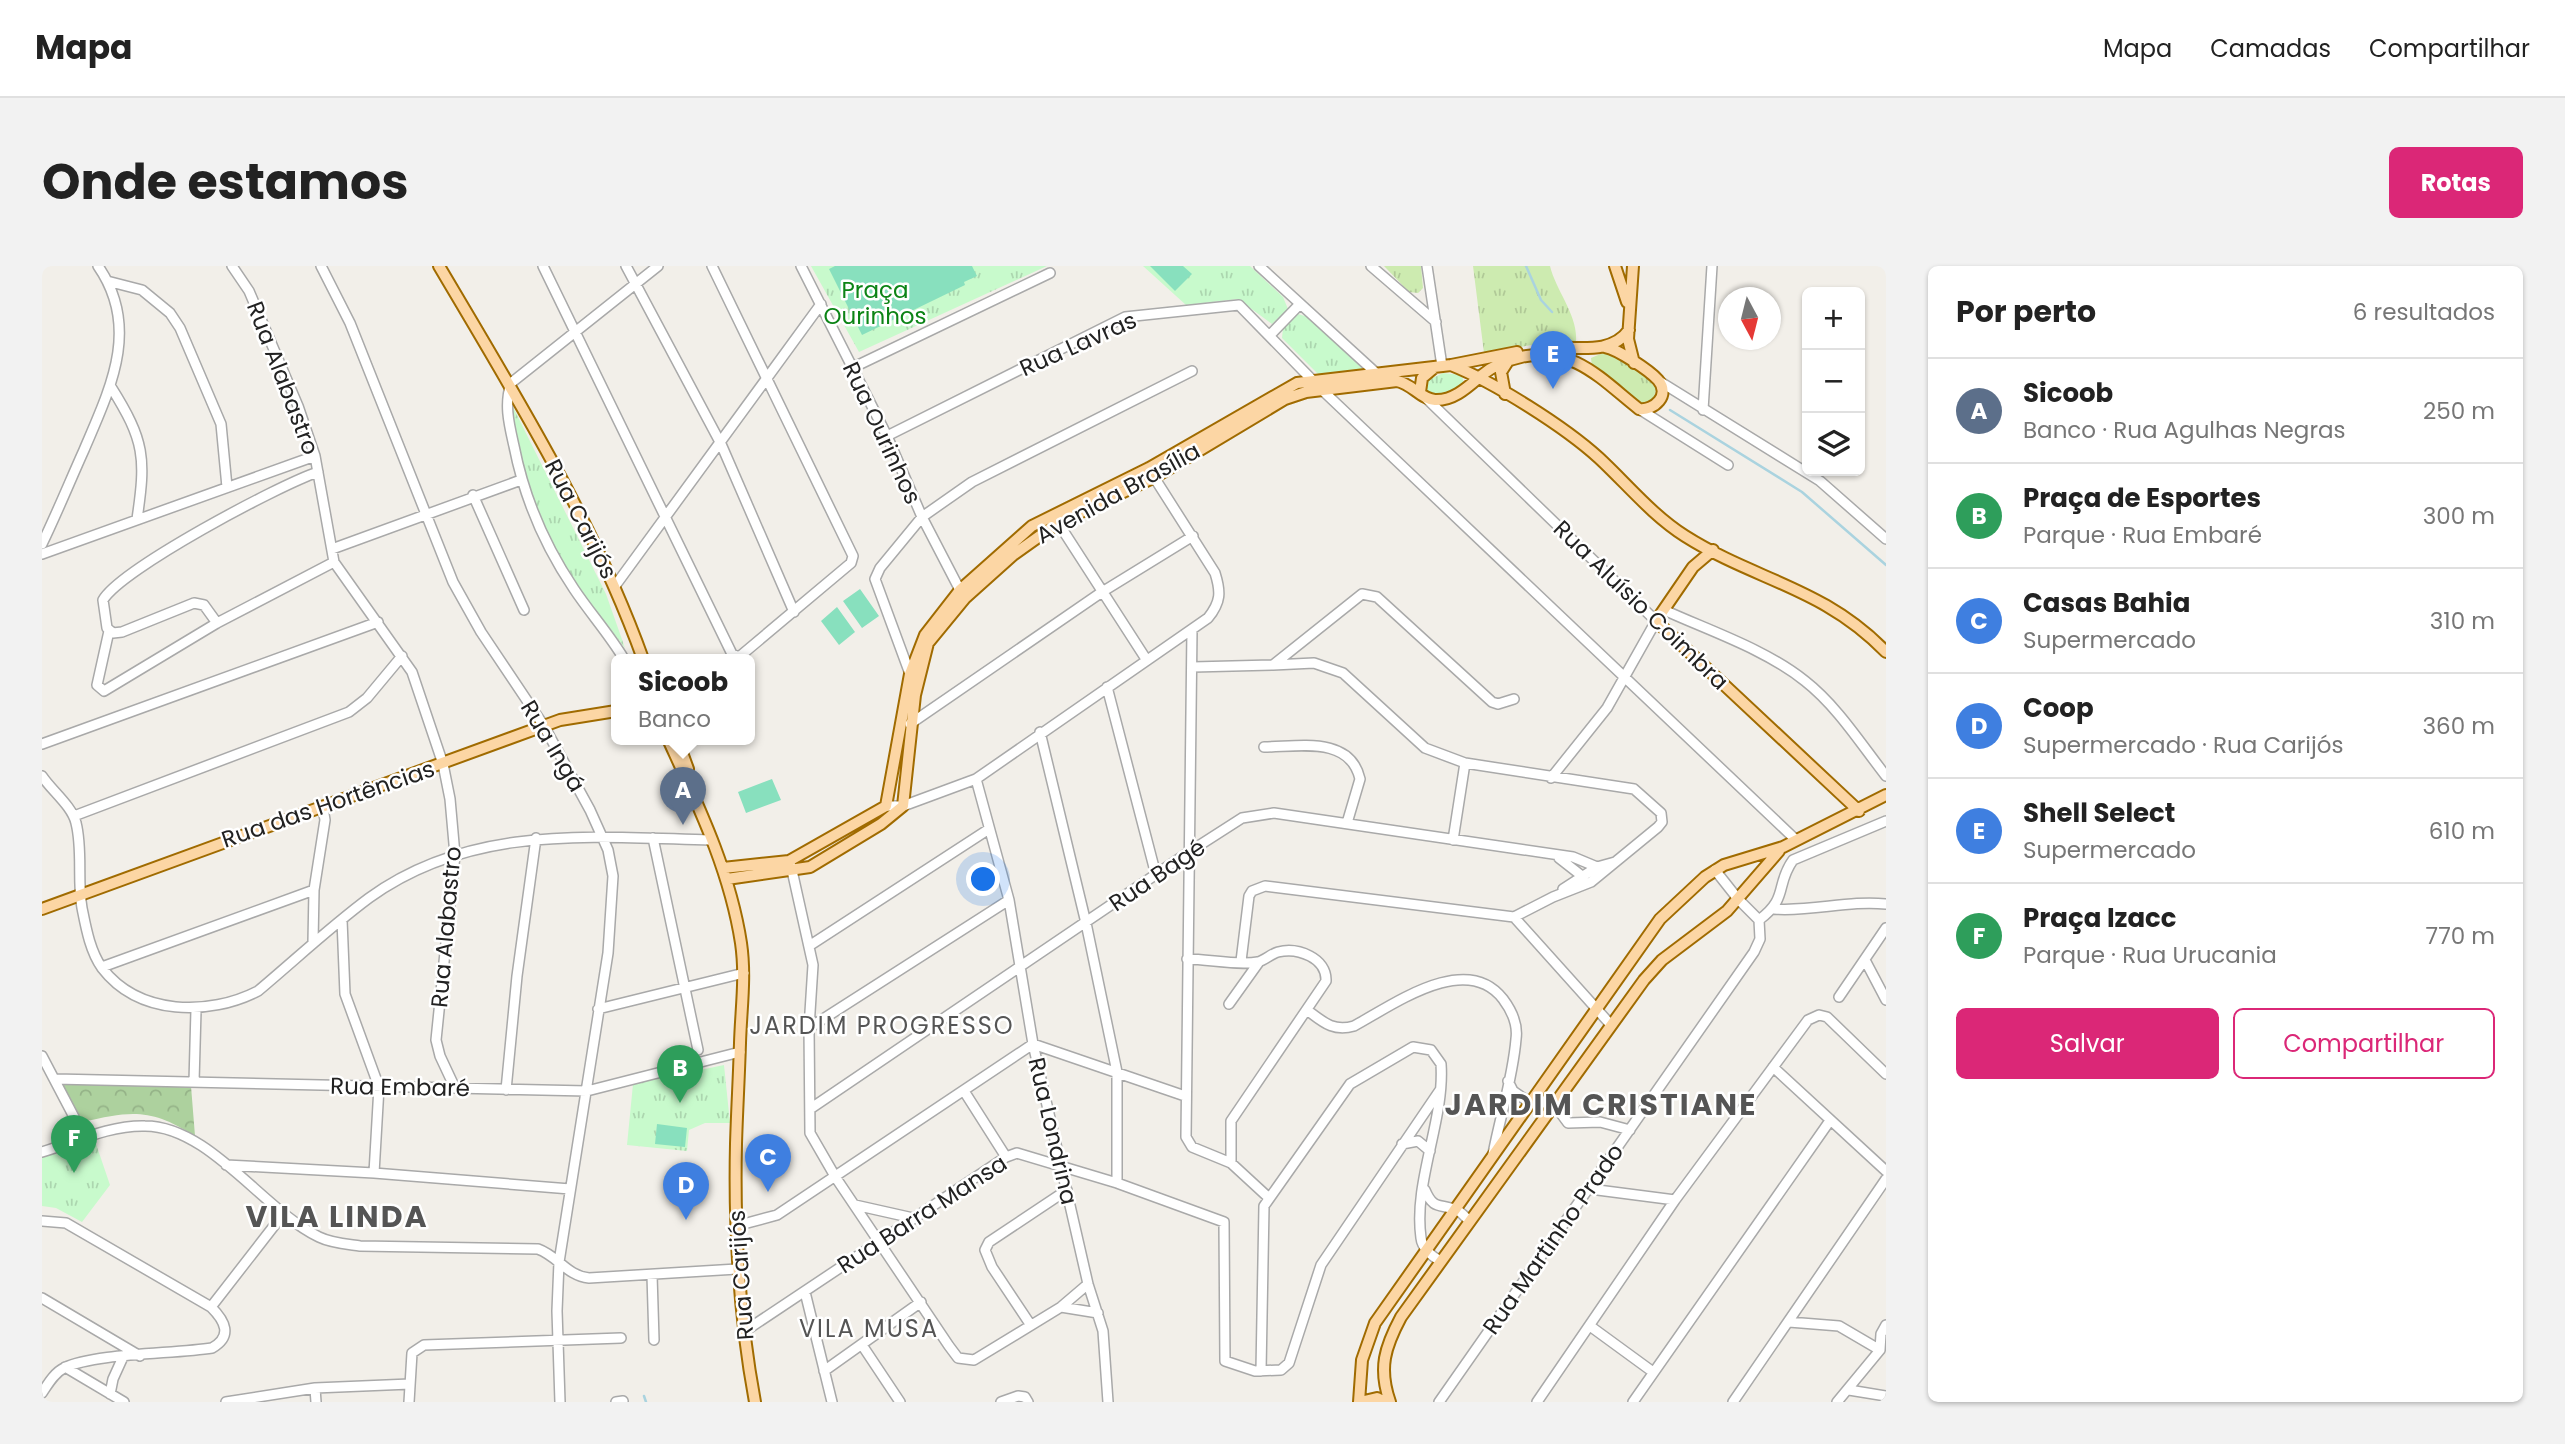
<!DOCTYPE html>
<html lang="pt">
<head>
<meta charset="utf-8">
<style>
	:root { --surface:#fff; --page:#f2f2f2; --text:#222; --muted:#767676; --line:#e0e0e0; --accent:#db2777 }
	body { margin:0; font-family:Poppins,sans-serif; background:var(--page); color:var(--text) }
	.controls { position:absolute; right:21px; top:21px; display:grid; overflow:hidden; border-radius:10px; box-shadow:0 2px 5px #0004 }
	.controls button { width:63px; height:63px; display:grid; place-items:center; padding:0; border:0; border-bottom:2px solid var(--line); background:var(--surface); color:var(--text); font:35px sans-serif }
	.compass { position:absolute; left:1676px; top:21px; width:63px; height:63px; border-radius:50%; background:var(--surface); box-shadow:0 2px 5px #0004; rotate:173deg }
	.you { position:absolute; left:942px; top:614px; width:24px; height:24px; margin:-18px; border:5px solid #fff; border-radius:50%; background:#1a73e8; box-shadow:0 0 0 10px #1a73e833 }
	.badge { display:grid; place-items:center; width:46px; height:46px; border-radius:50%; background:var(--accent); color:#fff; font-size:23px; font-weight:700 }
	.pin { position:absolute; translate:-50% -58px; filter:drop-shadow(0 2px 4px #0008) }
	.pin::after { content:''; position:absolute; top:37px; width:24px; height:21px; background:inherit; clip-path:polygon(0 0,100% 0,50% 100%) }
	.popup { position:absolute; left:569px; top:388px; width:144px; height:91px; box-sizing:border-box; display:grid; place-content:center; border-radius:10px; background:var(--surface); filter:drop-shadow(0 2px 5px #0005); font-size:23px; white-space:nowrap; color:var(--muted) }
	.popup b { font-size:26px; color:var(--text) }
	.popup::after { content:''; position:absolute; left:50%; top:100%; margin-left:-14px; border:14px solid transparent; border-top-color:var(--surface) }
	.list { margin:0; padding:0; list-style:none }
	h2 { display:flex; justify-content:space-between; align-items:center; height:91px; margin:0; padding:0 28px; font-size:30px }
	h2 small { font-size:23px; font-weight:400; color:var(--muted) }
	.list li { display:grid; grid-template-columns:46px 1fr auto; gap:21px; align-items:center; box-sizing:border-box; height:105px; padding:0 28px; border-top:2px solid var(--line) }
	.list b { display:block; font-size:26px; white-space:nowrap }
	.list p { margin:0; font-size:23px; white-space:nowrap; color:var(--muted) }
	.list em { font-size:23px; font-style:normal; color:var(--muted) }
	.actions { display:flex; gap:14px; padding:21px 28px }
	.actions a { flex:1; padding:16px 0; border:2px solid var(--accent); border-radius:10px; text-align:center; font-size:24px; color:var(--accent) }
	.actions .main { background:var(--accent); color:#fff }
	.icon { flex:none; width:38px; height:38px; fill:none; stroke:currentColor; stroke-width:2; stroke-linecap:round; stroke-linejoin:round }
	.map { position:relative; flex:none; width:1844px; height:1136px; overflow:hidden; border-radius:10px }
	header { display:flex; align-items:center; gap:42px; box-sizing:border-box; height:98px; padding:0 35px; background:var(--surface); border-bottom:2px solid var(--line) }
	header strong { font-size:33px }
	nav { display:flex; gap:38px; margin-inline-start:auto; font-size:24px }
	.intro { display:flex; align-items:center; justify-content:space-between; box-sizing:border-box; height:168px; padding:0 42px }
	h1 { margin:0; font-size:49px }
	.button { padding:18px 32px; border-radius:10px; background:var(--accent); color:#fff; font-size:24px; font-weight:700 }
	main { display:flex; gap:42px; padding:0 42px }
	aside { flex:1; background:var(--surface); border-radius:10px; box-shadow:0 2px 5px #0004 }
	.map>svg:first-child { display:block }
</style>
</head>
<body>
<header>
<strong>Mapa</strong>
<nav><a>Mapa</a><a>Camadas</a><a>Compartilhar</a></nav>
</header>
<div class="intro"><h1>Onde estamos</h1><a class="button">Rotas</a></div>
<main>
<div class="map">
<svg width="1844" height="1136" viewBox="0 0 1844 1136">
	<defs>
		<pattern id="grass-tufts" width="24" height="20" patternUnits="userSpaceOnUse" patternTransform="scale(1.75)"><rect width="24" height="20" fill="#cdebb0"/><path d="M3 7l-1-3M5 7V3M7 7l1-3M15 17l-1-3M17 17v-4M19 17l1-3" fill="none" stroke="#b0c997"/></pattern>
		<pattern id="forest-crowns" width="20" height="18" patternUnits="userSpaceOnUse" patternTransform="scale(1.75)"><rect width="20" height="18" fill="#add19e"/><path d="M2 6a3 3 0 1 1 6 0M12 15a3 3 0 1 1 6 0" fill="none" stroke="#95b388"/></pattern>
		<pattern id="park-tufts" width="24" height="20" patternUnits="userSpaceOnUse" patternTransform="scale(1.75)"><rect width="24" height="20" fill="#c8facc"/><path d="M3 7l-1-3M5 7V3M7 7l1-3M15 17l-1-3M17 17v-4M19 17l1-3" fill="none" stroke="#acd6af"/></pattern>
	</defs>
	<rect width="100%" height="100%" fill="#f2efe9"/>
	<path fill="url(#grass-tufts)" d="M 1342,0 L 1379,0 L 1381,22 L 1376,27 L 1367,26 Z
		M 1431,0 L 1508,0 C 1514,25 1536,49 1534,75 L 1508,76 L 1442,87 Z
		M 1561,87 C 1577,89 1606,109 1614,123 L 1611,135 L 1600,139 L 1550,101 L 1549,92 Z"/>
	<path fill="url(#forest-crowns)" d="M 20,818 L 149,820 L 153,870 C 110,843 91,844 41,856 Z"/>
	<path fill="url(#park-tufts)" d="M 769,0 L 1005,0 L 817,86 Z
		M 1101,0 L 1208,0 L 1241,31 L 1246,43 L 1230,58 L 1196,33 L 1144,39 Z
		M 1256,48 L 1266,51 L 1322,104 L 1279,110 L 1275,107 L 1240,72 L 1241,62 Z
		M 1401,107 L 1420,109 L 1422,119 L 1404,130 L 1386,128 L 1384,115 Z
		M 469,137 L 564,328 L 583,382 C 567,361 548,340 534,318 C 498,263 478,200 469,137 Z
		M 682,799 L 688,857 L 663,857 L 647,864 L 645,885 L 585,879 L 591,818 Z
		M 52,872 L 68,919 L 40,956 L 14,942 L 0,940 L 0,887 Z"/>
	<path fill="#88e0be" d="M 793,0 L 930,0 L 935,10 L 922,16 L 923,19 L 820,69 L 787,3 Z
		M 1108,0 L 1141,0 L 1150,8 L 1133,25 Z
		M 818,323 L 837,350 L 820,362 L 801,335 Z
		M 795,341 L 813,366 L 797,379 L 779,355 Z
		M 730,513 L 739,534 L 704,547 L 696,526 Z
		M 615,858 L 645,862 L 643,881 L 613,878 Z"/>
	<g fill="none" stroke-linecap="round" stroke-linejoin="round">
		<path stroke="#aad3df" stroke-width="2.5" d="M 1484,0 L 1499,34 L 1510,46
			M 1628,144 L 1760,226 L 1844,299
			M 602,1130 L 604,1136"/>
		<defs>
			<path id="minor" d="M 190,0 L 207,25 L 256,140 L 273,190 L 292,296 L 370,406 L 401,498 L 408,533 L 413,589 L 394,774 L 398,790 L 413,822
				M 279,0 L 308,57 L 411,316 L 439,366 L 502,460 L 548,544 L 566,584 L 571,610 L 566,687 L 517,996 L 515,1045 L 518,1136
				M 501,0 L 690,388 L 697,391 L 809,297 L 811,290 L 670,0
				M 584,0 L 679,178 L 752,346
				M 759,0 L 845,170 L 880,251 L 920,328
				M 1217,0 L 1334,107
				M 1329,0 L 1394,56
				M 1385,0 L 1400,100
				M 65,15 L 100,24 L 128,47 L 138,62 L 179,158 L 185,221
				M 1228,69 L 1258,38
				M 810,102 L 1008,7
				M 1617,115 L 1778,215 L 1844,273
				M 69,121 C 103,175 104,192 95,253
				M 1385,133 L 1614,355 L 1565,442 L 1509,512
				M 1597,143 L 1686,199
				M 1661,144 L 1670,0
				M 845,170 L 1083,51 L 1197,39 L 1279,123 L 1753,573
				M 431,229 L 482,344
				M 1013,252 L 1104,393
				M 0,278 C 15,247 28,215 42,184 C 68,123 99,62 56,0
				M 290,283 L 479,214
				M 0,288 L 273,190
				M 573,320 L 779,38
				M 1622,344 C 1668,365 1723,383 1763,415 C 1795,440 1819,478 1844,510
				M 175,357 L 162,339 L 152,337 L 80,366 L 71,367 L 65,362 L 61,334 C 79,303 237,219 276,206
				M 1150,363 L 1144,871 L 1150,881 L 1189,897 L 1227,932
				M 67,365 L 55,419 L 62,425 L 175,357 L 292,296
				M 582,393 C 567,368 548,347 532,323 C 503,280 482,231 472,180 C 467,158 462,139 469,117 L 616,0
				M 1231,399 L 1272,397 L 1301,407 L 1383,482 L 1423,497 L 1592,523 L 1619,547 L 1620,556 L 1616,561 L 1549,616 L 1511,631 L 1472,651
				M 1151,401 L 1231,399 L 1320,328 L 1335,331 L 1450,436 L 1456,438 L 1472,433
				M 868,408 L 833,313 L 838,302 L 880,251 L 930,216 L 1150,105
				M 1065,421 L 1114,609
				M 868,458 L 1060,326 L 1151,270
				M 998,466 L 1044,657 L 1075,806 L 1075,917
				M 0,478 L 336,356
				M 1222,481 C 1255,481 1308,469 1318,513 L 1305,557
				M 0,510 C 10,525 30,540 34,557 C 41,584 35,615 40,642 C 44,662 48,685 60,702 C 97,750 167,750 216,725 C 253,694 288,661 327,632 C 429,558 550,571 668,574
				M 934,513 L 967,634 L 991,778 L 1046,1018 L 1061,1065 L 1066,1136
				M 844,540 L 861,540 L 934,513 L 1166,352 C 1179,336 1179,326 1173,307 L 1110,208
				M 32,550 L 307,446 L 325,432 L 360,390
				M 611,572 L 656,784
				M 1411,574 L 1423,497
				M 1517,592 L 1540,610
				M 749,600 L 771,699 L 767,762 L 768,867 L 794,912 L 907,1080 L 916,1092 L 932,1094 L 1019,1041 L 1046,1018
				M 1521,623 L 1555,601 L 1573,596
				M 1732,643 C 1770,646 1806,634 1844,638
				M 300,654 L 303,728 L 337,821 L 332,907
				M 1717,654 C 1747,632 1733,619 1751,594 L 1844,555
				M 271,676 L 272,624 L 283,554 L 281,542
				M 767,680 L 947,563
				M 1145,693 C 1167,693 1195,700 1216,696 C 1223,694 1229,688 1236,686 C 1256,681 1285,692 1284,715 L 1189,855 L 1189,897
				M 1823,694 L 1844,734
				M 1199,695 L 1207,630 L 1210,625 L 1223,620 L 1472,651 L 1569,759
				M 60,701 L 272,624
				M 1797,731 L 1844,662
				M 1187,738 L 1217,696
				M 556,743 L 702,707
				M 1265,744 C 1281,756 1291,766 1312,760 C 1351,739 1424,685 1461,733 C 1470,745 1476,759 1474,773 C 1471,811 1458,851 1451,888
				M 767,762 L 967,634
				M 0,790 L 43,872
				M 1731,801 L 1844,905
				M 13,813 L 545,825 L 698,786
				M 1466,815 L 1471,825 L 1487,836
				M 152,816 L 154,744
				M 464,824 L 475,710 L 494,572
				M 922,825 L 964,891
				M 1512,838 L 1526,857 L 1558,856 L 1588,864
				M 768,843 L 1147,586 L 1200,552 L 1232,547 L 1531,591 L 1555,601
				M 1360,878 L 1376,875 L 1388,885
				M 0,886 C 33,876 68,859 103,860 C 167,860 221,944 277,971 C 289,977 304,978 318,980 L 496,983 C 516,990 525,1010 547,1012 L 695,1003
				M 184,899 L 332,907 L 528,923
				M 1548,923 L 1633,934
				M 1383,924 C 1392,945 1398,937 1415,944 C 1419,946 1424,952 1428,955
				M 813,939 L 871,952
				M 0,955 L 24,957 L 169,1041 C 183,1055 191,1070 170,1082 C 132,1088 53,1087 22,1102 C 12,1107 6,1118 0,1127
				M 694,960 L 735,949 L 991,778 L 1143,830
				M 610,1009 L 612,1074
				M 763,1026 L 790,1136
				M 0,1032 L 98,1090
				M 169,1041 L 242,947
				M 1019,1041 L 1056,1047
				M 1747,1056 L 1797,1060 L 1838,1084
				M 988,1058 L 950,1001 L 943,984 L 947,976 L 1025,924
				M 1548,1060 L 1611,1106
				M 700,1067 L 964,891 L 975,887 L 1075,917 L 1182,956 L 1183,1095 L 1213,1105 L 1239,1104 L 1247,1097 L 1279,999 L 1398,824
				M 820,1079 L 858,1136
				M 1838,1084 L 1839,1068 L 1844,1059
				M 23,1101 L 82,1136
				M 782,1105 L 879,1036
				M 1219,1105 L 1222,940 L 1308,818 L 1371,781 L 1389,784 L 1399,798 C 1403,854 1371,916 1379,972 C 1380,982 1390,991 1399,995
				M 273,1122 L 274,1136
				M 1807,1124 L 1844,1130
				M 68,1128 L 71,1113 L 81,1091
				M 184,1136 L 273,1122 L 368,1118
				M 367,1136 L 370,1087 L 382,1079 L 579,1072
				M 574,1136 L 581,1135
				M 959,1136 L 976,1130 L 983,1131 L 986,1136
				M 1397,1136 L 1712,686 L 1718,673 L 1717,654 L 1696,633 L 1673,604
				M 1495,1136 L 1633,934 L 1766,754 L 1777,749 L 1785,751 L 1844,808
				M 1591,1136 L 1787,856
				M 1691,1136 L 1844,913
				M 1795,1136 L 1838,1084"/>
			<path id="major" d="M 397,0 C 472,127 551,254 601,393
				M 1573,0 L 1585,36
				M 1591,0 L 1586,73 L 1592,97
				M 1502,82 C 1530,79 1568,91 1587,64
				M 1409,99 C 1452,116 1523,161 1557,192 C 1585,218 1610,249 1643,270 C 1714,315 1781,321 1844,386
				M 1378,126 L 1380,112 L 1393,101
				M 1463,128 L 1459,106 L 1466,95
				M 1671,284 L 1651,301 L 1614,355 L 1817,545
				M 626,473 C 656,539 688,605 699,677 C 704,711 699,743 698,777 C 697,811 695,844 694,878 C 692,965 697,1050 713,1136
				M 635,473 L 646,503
				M 681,602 L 747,595 L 844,540 L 868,408 L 883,369 L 918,324 L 990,260 L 1107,202 L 1255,117 L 1409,99 L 1475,86
				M 685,613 L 768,601 L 839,558 L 861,540 L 873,429 L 886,377 L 923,332 L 971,289 L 1016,257 L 1113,211 L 1243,133 L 1264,126 L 1355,115 C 1370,118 1379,133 1393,134 C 1412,135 1427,120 1440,109 C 1451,100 1465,94 1479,91 C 1531,79 1560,114 1597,143 C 1612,145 1629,129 1616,114 C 1607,104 1575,83 1563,81
				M 0,643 L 518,454 L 574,445
				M 1317,1136 L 1320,1094 L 1333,1057 L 1618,653 L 1663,611 L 1682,599 L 1741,581 L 1844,529
				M 1318,1136 L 1335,1132 L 1343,1136
				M 1348,1136 C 1336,1102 1343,1081 1359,1051 L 1602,714 L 1620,694 L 1685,645 L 1737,585"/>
		</defs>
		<use href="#minor" stroke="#a9a9a9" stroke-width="12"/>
		<use href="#major" stroke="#a06b00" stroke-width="14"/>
		<use href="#minor" stroke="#fff" stroke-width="9"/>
		<use href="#major" stroke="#fcd6a4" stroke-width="10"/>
	</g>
	<g text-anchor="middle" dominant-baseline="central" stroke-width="5" stroke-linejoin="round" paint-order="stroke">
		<g font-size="23" fill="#0c8416" stroke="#fff">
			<text x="833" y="24">Praça<tspan x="833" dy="26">Ourinhos</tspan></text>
		</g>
		<g font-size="23" fill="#222" stroke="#fff">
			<text transform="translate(1036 78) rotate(-24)">Rua Lavras</text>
			<text transform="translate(241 112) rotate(69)">Rua Alabastro</text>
			<text transform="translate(840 167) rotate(65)">Rua Ourinhos</text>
			<text transform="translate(1076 227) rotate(-29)">Avenida Brasília</text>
			<text transform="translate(539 253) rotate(63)">Rua Carijós</text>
			<text transform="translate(1599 339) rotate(44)">Rua Aluísio Coimbra</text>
			<text transform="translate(511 480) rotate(59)">Rua Ingá</text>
			<text transform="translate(286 538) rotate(-19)">Rua das Hortências</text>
			<text transform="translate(1115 609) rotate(-34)">Rua Bagé</text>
			<text transform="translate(404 661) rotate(-85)">Rua Alabastro</text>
			<text transform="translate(358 821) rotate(1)">Rua Embaré</text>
			<text transform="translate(1011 865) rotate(77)">Rua Londrina</text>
			<text transform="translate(880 948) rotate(-33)">Rua Barra Mansa</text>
			<text transform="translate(1511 973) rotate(-55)">Rua Martinho Prado</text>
			<text transform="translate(699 1009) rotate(-94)">Rua Carijós</text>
		</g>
		<g font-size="24" letter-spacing="2" fill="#555" stroke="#fff">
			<text x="840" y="759">JARDIM PROGRESSO</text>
			<text x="827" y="1062">VILA MUSA</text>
		</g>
		<g font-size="30" font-weight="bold" letter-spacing="2" fill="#555" stroke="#fff">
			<text x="1559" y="838">JARDIM CRISTIANE</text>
			<text x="295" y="950">VILA LINDA</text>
		</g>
	</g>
</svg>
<div class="controls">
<button>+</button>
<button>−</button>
<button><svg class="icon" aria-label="layers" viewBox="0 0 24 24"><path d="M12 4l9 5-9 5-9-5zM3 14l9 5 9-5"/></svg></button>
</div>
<svg class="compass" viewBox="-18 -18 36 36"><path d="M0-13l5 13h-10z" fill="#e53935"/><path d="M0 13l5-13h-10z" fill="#767676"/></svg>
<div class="you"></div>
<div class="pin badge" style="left:641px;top:559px;background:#5c6f8a">A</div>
<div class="popup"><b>Sicoob</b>Banco</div>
<div class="pin badge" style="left:638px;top:837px;background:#2e9e5b">B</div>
<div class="pin badge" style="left:726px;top:926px;background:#3f7fe0">C</div>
<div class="pin badge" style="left:644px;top:954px;background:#3f7fe0">D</div>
<div class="pin badge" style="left:1511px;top:123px;background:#3f7fe0">E</div>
<div class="pin badge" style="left:32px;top:907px;background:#2e9e5b">F</div>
</div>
<aside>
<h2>Por perto<small>6 resultados</small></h2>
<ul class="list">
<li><span class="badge" style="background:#5c6f8a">A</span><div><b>Sicoob</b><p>Banco · Rua Agulhas Negras</p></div><em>250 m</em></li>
<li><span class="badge" style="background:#2e9e5b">B</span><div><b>Praça de Esportes</b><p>Parque · Rua Embaré</p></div><em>300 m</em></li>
<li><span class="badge" style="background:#3f7fe0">C</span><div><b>Casas Bahia</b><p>Supermercado</p></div><em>310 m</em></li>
<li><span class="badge" style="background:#3f7fe0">D</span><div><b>Coop</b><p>Supermercado · Rua Carijós</p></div><em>360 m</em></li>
<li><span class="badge" style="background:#3f7fe0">E</span><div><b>Shell Select</b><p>Supermercado</p></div><em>610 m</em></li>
<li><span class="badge" style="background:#2e9e5b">F</span><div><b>Praça Izacc</b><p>Parque · Rua Urucania</p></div><em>770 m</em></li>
</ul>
<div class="actions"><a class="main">Salvar</a><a>Compartilhar</a></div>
</aside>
</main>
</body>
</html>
